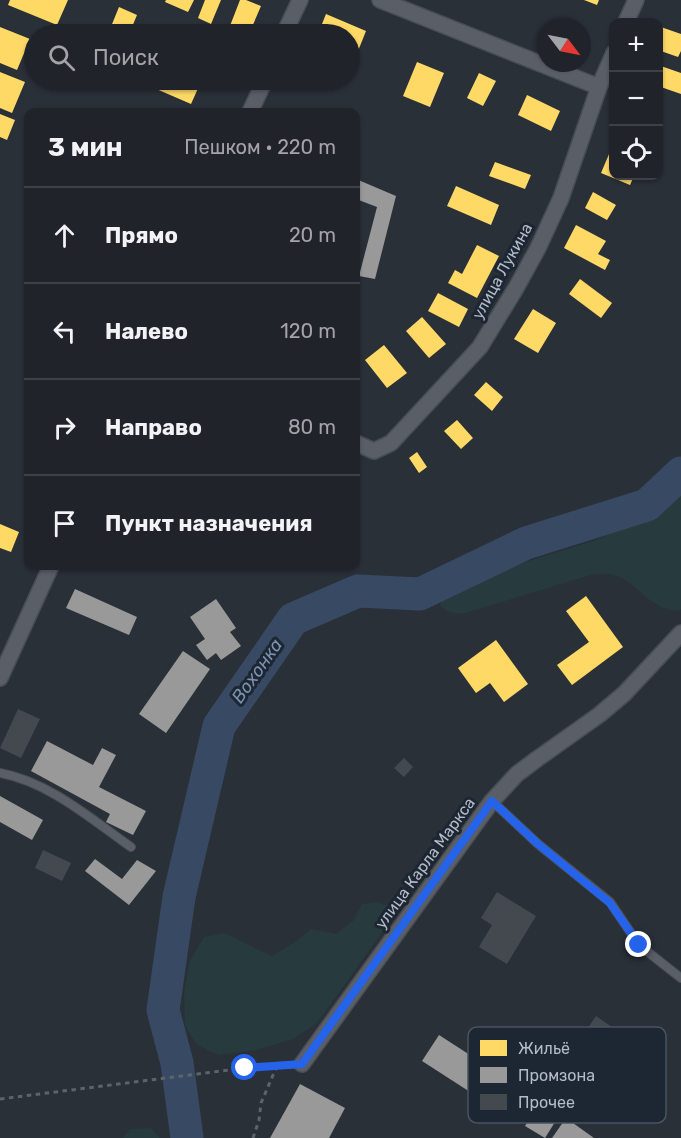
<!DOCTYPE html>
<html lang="ru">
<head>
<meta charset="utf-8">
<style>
	:root { --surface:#20242a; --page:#282c32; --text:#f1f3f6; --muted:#a2a4a8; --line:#3d4147 }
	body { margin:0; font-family:Rubik,sans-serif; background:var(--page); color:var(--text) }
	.controls { position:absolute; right:18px; top:18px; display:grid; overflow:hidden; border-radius:12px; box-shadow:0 2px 4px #0004 }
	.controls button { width:54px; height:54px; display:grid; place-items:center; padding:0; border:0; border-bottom:2px solid var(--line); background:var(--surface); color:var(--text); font:30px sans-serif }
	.compass { position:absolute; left:537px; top:18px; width:54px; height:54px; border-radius:50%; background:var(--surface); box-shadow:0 2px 4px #0004; rotate:122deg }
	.stop { position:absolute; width:18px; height:18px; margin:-14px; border:4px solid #2563eb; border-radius:50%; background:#fff }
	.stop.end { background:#2563eb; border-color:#fff; box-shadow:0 2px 6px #0008 }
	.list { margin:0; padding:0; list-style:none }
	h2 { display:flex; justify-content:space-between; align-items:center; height:78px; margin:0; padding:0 24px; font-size:26px }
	h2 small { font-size:20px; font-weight:400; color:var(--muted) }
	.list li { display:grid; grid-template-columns:39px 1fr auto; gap:18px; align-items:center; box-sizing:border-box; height:96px; padding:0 24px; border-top:2px solid var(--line) }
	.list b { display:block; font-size:22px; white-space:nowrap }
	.list em { font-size:20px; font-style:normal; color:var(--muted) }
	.icon { flex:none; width:33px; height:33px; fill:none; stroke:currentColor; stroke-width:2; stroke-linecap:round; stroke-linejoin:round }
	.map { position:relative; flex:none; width:681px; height:1138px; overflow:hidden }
	.search { position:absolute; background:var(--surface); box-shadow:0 2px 4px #0004; left:24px; top:24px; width:336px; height:66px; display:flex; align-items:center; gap:15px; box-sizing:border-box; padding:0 21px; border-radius:33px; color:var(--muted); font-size:22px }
	.panel { position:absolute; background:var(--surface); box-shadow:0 2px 4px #0004; left:24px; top:108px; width:336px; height:462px; border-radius:12px }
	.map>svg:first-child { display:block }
</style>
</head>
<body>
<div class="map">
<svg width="681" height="1138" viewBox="0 0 681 1138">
	<rect width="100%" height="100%" fill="#2a3038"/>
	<path fill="#273a3e" d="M 681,488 L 681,609 L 679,611 C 646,610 636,577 609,574 C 603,573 596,575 590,575 L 462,614 L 449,612 L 440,606 L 444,592 L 494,572 L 593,541 L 643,519 Z
		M 377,902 L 391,907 L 389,923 L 317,1023 L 293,1039 L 256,1050 L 219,1055 L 197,1045 L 185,1026 L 184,994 L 189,962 L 204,937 L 224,933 L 272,956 L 295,942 L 311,929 L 336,934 L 354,920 L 362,904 Z
		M 151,1128 L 160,1138 L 123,1138 L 130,1129 Z"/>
	<path fill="#ffd966" d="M 10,0 L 68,0 L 57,25 L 8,5 Z
		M 166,0 L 194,0 L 188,12 L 165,2 Z
		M 205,0 L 221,0 L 211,24 L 198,18 Z
		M 240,0 L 246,0 L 261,6 L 249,34 L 237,34 L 228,31 Z
		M 584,0 L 599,0 L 597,5 Z
		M 119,7 L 137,15 L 129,34 L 108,34 Z
		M 326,14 L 366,31 L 350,71 L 350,34 L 318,34 Z
		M 658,26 L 681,34 L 681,51 L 678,57 L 658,50 Z
		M 0,27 L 30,39 L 17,70 L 0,63 Z
		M 582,35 L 588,38 L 582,54 Z
		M 417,62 L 444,73 L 430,107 L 403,96 Z
		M 658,65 L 681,73 L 681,94 L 658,86 Z
		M 0,72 L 25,82 L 12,113 L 0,108 Z
		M 479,73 L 496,81 L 483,106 L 467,98 Z
		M 157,80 L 190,80 L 200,84 L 191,104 L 154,88 Z
		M 527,95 L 560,111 L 551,131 L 518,115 Z
		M 0,114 L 15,120 L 7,140 L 0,137 Z
		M 612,147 L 614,148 L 614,176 L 634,176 L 630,185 L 601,173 Z
		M 495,162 L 531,175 L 525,189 L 489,176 Z
		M 456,186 L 499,205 L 491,225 L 447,206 Z
		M 593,192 L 616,205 L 607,220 L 585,208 Z
		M 576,225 L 606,241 L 598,254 L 610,260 L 605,270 L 564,248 Z
		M 477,245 L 499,256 L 477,298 L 448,283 L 455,270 L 462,274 Z
		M 580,279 L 612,303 L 601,318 L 569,294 Z
		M 438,293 L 468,309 L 459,327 L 428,311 Z
		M 533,309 L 556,323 L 538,353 L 514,339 Z
		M 422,317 L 446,344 L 429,358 L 406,331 Z
		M 384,345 L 407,373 L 387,388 L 365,360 Z
		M 486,382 L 503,397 L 492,411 L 474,395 Z
		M 457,420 L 473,438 L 461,449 L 444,431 Z
		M 417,452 L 427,467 L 419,473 L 409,458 Z
		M 0,524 L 19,532 L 11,552 L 0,548 Z
		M 586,596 L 623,647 L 572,685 L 557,665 L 589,642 L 566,611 Z
		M 496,640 L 528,684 L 504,702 L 490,683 L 476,693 L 458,668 Z"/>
	<path fill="#999" d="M 356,179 L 396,196 L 375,279 L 359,276 L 377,207 L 356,199 Z
		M 75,589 L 137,617 L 129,635 L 66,608 Z
		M 216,599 L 236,628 L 230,632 L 241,646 L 221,660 L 216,653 L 207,660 L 196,645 L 205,639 L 190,617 Z
		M 183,651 L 210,669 L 166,733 L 139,714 Z
		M 47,741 L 93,765 L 102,748 L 116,755 L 99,787 L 146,811 L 133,835 L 106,822 L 110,814 L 31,771 Z
		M 0,796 L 43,820 L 32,840 L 0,822 Z
		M 95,859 L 122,879 L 137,860 L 156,871 L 129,905 L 85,871 Z
		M 439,1035 L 535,1097 L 518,1123 L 422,1061 Z
		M 300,1084 L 345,1108 L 329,1138 L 270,1138 Z
		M 541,1101 L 560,1114 L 545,1138 L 525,1126 Z
		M 566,1118 L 594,1138 L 552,1138 Z"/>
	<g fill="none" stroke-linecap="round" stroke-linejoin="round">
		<path stroke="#384963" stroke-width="33" d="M 187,1138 L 177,1063 L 163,1010 L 179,897 L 219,726 L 293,619 L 358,591 L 420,594 L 526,543 L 647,505 L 681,473"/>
	</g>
	<path fill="#444950" d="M 18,709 L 40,719 L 21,758 L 0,748 Z
		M 404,758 L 413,767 L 404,777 L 394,768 Z
		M 43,850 L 71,863 L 62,881 L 35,868 Z
		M 497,892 L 536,916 L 507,964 L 479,947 L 492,925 L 481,918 Z
		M 596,1016 L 616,1030 L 599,1055 L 579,1041 Z"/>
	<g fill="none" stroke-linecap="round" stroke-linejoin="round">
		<defs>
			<path id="lane" d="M 0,773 C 49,782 91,819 131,847
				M 492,801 L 538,844 L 610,902 L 639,945 L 681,978"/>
			<path id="street" d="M 380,0 L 599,87
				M 626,22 L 636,0
				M 284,34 L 300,0
				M 250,112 L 265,80
				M 356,443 L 374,451 L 391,443 L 480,347 L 516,288 L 538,248 L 561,198 L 599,87 L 614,53
				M 0,678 L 51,566
				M 302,1064 L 492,801 L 517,774 L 537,759 L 599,715 L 624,694 L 681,633"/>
		</defs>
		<use href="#lane" stroke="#484c53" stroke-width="10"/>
		<use href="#street" stroke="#484c53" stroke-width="18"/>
		<path stroke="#5d636a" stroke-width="3" stroke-dasharray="4.5 4.5" stroke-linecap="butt" d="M 0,1099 L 245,1068 L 285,1065
			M 253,1138 L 259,1120 L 261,1103 L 277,1066"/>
		<use href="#lane" stroke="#5a5e66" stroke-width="8"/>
		<use href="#street" stroke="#5a5e66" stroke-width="15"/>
	</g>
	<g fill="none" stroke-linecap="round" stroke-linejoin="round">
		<path stroke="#2563eb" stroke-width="8" d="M 245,1068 L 302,1064 L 492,801 L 538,844 L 610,903 L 639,945"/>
	</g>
	<g text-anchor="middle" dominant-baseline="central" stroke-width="6" stroke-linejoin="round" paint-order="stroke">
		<g font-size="16" fill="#b4bcc9" stroke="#1d2633">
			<text transform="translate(502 271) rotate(-61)">улица Лукина</text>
			<text transform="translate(425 863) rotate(-54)">улица Карла Маркса</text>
		</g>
		<g font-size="18" font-style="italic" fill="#7c92b1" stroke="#1d2633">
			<text transform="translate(257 671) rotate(-55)">Вохонка</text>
		</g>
	</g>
	<rect x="468" y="1027" width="198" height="96" rx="9" fill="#1d2633" stroke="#4a5360" stroke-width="1.5"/>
	<rect x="480" y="1040" width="27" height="16" fill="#ffd966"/>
	<rect x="480" y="1067" width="27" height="16" fill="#999"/>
	<rect x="480" y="1094" width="27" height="16" fill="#444950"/>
	<g font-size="16" fill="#b4bcc9">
		<text x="518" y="1054">Жильё</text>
		<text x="518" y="1081">Промзона</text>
		<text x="518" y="1108">Прочее</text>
	</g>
</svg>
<div class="controls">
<button>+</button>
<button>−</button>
<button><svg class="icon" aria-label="locate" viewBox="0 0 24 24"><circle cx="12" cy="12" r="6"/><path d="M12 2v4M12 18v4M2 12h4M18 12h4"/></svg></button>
</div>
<svg class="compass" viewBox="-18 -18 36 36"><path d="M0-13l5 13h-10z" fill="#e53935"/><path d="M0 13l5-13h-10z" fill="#a2a4a8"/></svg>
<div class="stop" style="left:245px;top:1068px"></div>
<div class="stop end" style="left:639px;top:945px"></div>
<div class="search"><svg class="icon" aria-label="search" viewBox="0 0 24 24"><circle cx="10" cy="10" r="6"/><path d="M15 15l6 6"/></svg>Поиск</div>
<section class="panel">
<h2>3 мин<small>Пешком · 220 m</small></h2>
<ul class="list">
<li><svg class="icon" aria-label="ahead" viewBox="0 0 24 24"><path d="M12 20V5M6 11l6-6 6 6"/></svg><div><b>Прямо</b></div><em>20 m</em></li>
<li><svg class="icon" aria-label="left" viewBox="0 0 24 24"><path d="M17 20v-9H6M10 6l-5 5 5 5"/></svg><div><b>Налево</b></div><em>120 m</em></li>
<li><svg class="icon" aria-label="right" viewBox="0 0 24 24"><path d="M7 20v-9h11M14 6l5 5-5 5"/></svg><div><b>Направо</b></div><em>80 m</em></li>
<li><svg class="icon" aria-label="arrive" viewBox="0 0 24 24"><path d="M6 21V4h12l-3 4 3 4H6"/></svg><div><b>Пункт назначения</b></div></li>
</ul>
</section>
</div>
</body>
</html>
